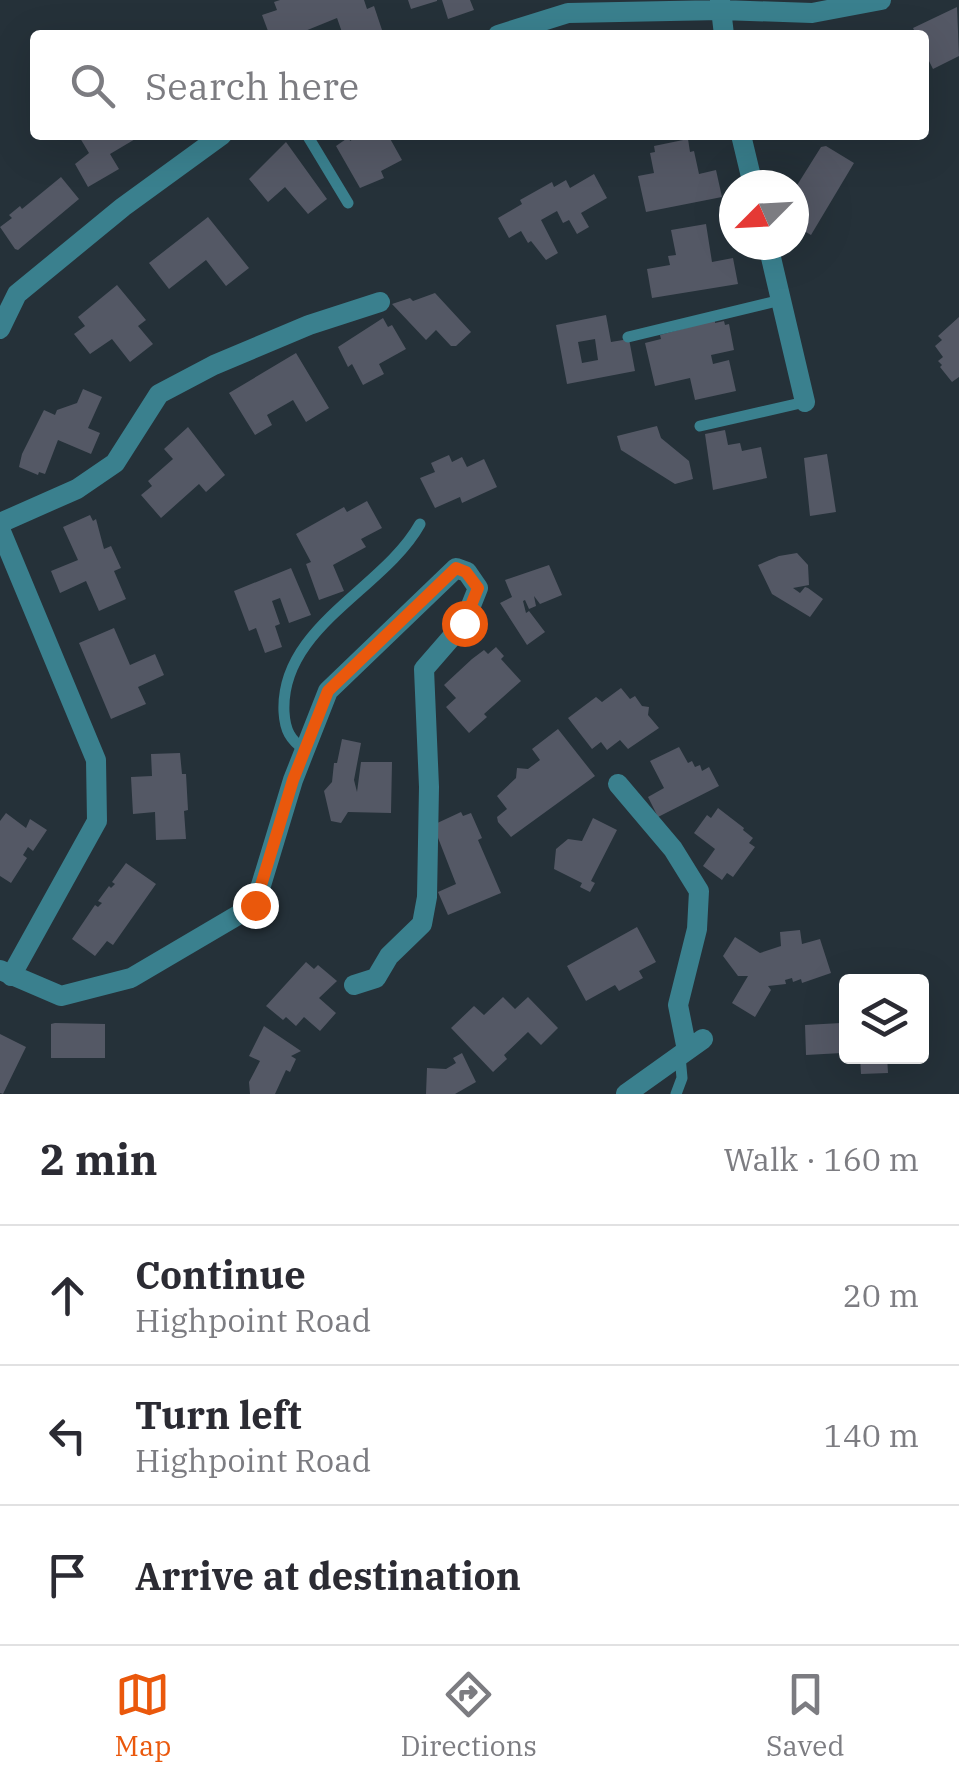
<!DOCTYPE html>
<html lang="en">
<head>
<meta charset="utf-8">
<style>
	:root { --surface:#fff; --page:#f7f7f7; --text:#2b2b33; --muted:#7c7c81; --line:#e1e1e2; --accent:#ea580c }
	body { margin:0; font-family:"IBM Plex Serif",serif; background:var(--page); color:var(--text) }
	.controls { position:absolute; right:30px; bottom:30px; display:grid; overflow:hidden; border-radius:10px; box-shadow:0 10px 40px #0002 }
	.controls button { width:90px; height:90px; display:grid; place-items:center; padding:0; border:0; border-bottom:2px solid var(--line); background:var(--surface); color:var(--text); font:50px sans-serif }
	.compass { position:absolute; left:719px; top:170px; width:90px; height:90px; border-radius:50%; background:var(--surface); box-shadow:0 10px 40px #0002; rotate:246deg }
	.stop { position:absolute; width:30px; height:30px; margin:-22px; border:8px solid #ea580c; border-radius:50%; background:#fff }
	.stop.end { background:#ea580c; border-color:#fff; box-shadow:0 2px 10px #0008 }
	.list { margin:0; padding:0; list-style:none }
	h2 { display:flex; justify-content:space-between; align-items:center; height:130px; margin:0; padding:0 40px; font-size:42px }
	h2 small { font-size:32px; font-weight:400; color:var(--muted) }
	.list li { display:grid; grid-template-columns:65px 1fr auto; gap:30px; align-items:center; box-sizing:border-box; height:140px; padding:0 40px; border-top:2px solid var(--line) }
	.list b { display:block; font-size:38px; white-space:nowrap }
	.list p { margin:0; font-size:32px; white-space:nowrap; color:var(--muted) }
	.list em { font-size:32px; font-style:normal; color:var(--muted) }
	.icon { flex:none; width:55px; height:55px; fill:none; stroke:currentColor; stroke-width:2; stroke-linecap:round; stroke-linejoin:round }
	.map { position:relative; flex:none; width:959px; height:1094px; overflow:hidden }
	.search { position:absolute; background:var(--surface); box-shadow:0 10px 40px #0002; left:30px; right:30px; top:30px; height:110px; display:flex; align-items:center; gap:25px; box-sizing:border-box; padding:0 35px; border-radius:10px; color:var(--muted); font-size:38px }
	.sheet { height:550px; background:var(--surface) }
	nav { display:flex; justify-content:space-around; align-items:center; box-sizing:border-box; height:140px; border-top:2px solid var(--line); background:var(--surface); font-size:28px; color:var(--muted) }
	nav a { display:grid; justify-items:center; gap:5px }
	nav .on { color:var(--accent) }
	.map>svg:first-child { display:block }
</style>
</head>
<body>
<div class="map">
<svg width="959" height="1094" viewBox="0 0 959 1094">
	<rect width="100%" height="100%" fill="#253139"/>
	<path fill="#545865" fill-rule="evenodd" d="M 280,0 L 364,0 L 367,9 L 374,6 L 382,30 L 368,35 L 343,35 L 337,18 L 305,31 L 314,35 L 259,35 L 268,31 L 262,15 L 277,10 L 274,2 Z
		M 408,0 L 437,0 L 437,1 L 411,9 Z
		M 442,0 L 470,0 L 474,10 L 448,19 Z
		M 957,7 L 959,56 L 933,69 L 926,55 L 924,56 L 924,35 L 908,35 L 915,32 L 913,28 Z
		M 85,135 L 142,135 L 110,154 L 119,169 L 88,187 L 75,164 L 89,153 L 80,138 Z
		M 359,135 L 388,135 L 402,160 L 381,171 L 384,178 L 360,188 L 336,146 L 349,137 L 350,141 Z
		M 688,139 L 690,152 L 694,151 L 699,174 L 716,170 L 722,197 L 646,212 L 638,176 L 654,173 L 650,153 L 655,152 L 654,146 Z
		M 286,142 L 327,199 L 308,214 L 285,187 L 268,202 L 249,179 Z
		M 826,146 L 854,163 L 811,235 L 794,225 L 797,201 L 794,190 L 821,147 Z
		M 594,174 L 607,198 L 581,213 L 589,227 L 577,234 L 569,220 L 563,223 L 557,211 L 541,220 L 558,253 L 546,260 L 531,241 L 528,243 L 521,231 L 509,238 L 498,218 L 522,204 L 520,200 L 552,182 L 554,187 L 566,180 L 570,188 Z
		M 61,177 L 79,199 L 18,250 L 15,249 L 0,227 L 12,218 L 9,215 L 20,206 L 22,209 Z
		M 208,217 L 249,268 L 226,286 L 206,260 L 169,289 L 149,263 Z
		M 706,224 L 712,262 L 733,258 L 738,284 L 652,298 L 647,269 L 670,265 L 668,256 L 676,255 L 671,230 Z
		M 117,285 L 146,320 L 138,326 L 153,344 L 130,362 L 112,339 L 90,354 L 74,334 L 85,326 L 78,317 Z
		M 435,293 L 471,332 L 456,346 L 451,346 L 436,330 L 426,340 L 392,304 L 410,298 L 413,301 Z
		M 606,315 L 611,342 L 629,339 L 635,371 L 567,384 L 556,325 ZM 595,339 L 598,360 L 582,363 L 578,342 Z
		M 959,317 L 959,377 L 952,382 L 940,367 L 942,365 L 938,361 L 943,357 L 935,346 L 942,340 L 938,336 Z
		M 383,318 L 388,327 L 392,325 L 406,349 L 379,364 L 384,374 L 363,385 L 352,364 L 348,367 L 338,347 Z
		M 715,320 L 715,323 L 724,321 L 725,325 L 729,324 L 734,350 L 711,355 L 713,364 L 729,360 L 736,391 L 695,400 L 690,378 L 655,386 L 645,343 L 661,339 L 660,335 Z
		M 296,353 L 329,408 L 306,422 L 293,400 L 267,415 L 272,425 L 255,435 L 229,393 Z
		M 83,389 L 102,397 L 88,428 L 100,433 L 91,454 L 58,440 L 45,474 L 39,472 L 38,475 L 19,467 L 22,454 L 44,410 L 55,415 L 57,410 L 77,403 Z
		M 657,426 L 661,438 L 689,461 L 693,479 L 675,484 L 621,450 L 617,436 Z
		M 188,427 L 225,475 L 206,492 L 199,484 L 161,518 L 141,495 L 152,486 L 148,481 L 173,459 L 164,449 Z
		M 725,430 L 728,445 L 740,443 L 742,451 L 761,447 L 767,478 L 713,490 L 705,434 Z
		M 827,454 L 836,512 L 810,516 L 804,458 Z
		M 449,455 L 452,462 L 462,457 L 467,467 L 484,459 L 497,487 L 462,503 L 460,497 L 435,508 L 420,478 L 435,472 L 431,463 Z
		M 367,501 L 382,528 L 361,539 L 366,547 L 333,565 L 344,591 L 319,600 L 306,564 L 311,562 L 296,534 L 344,507 L 347,512 Z
		M 90,515 L 93,521 L 96,519 L 104,549 L 111,546 L 121,568 L 114,571 L 126,599 L 99,611 L 86,581 L 60,593 L 51,571 L 78,560 L 63,527 Z
		M 797,553 L 808,565 L 809,585 L 793,588 L 800,593 L 805,587 L 808,588 L 823,599 L 810,617 L 772,594 L 758,565 L 779,556 Z
		M 549,565 L 562,595 L 540,604 L 534,596 L 536,606 L 529,609 L 525,600 L 523,601 L 526,613 L 529,611 L 545,632 L 527,645 L 500,603 L 512,597 L 505,580 Z
		M 291,568 L 311,615 L 289,623 L 280,598 L 272,601 L 280,624 L 275,626 L 282,647 L 265,653 L 256,628 L 249,631 L 234,591 Z
		M 114,628 L 130,665 L 155,654 L 164,675 L 138,687 L 146,704 L 111,719 L 79,643 Z
		M 496,647 L 504,656 L 501,659 L 521,681 L 484,714 L 487,717 L 469,733 L 446,707 L 456,698 L 444,685 L 472,659 L 484,650 L 488,654 Z
		M 621,688 L 630,699 L 635,696 L 642,706 L 649,707 L 648,715 L 659,728 L 628,749 L 620,740 L 607,750 L 601,742 L 592,749 L 568,718 L 596,697 L 602,702 Z
		M 558,729 L 595,776 L 511,837 L 498,822 L 497,817 L 507,809 L 497,796 L 516,778 L 517,768 L 528,769 L 540,760 L 532,749 Z
		M 342,739 L 361,743 L 354,780 L 357,792 L 361,762 L 392,762 L 391,813 L 348,812 L 341,823 L 331,821 L 324,791 L 332,782 L 334,763 L 337,763 Z
		M 679,747 L 688,763 L 692,761 L 695,767 L 700,765 L 702,771 L 709,767 L 719,786 L 658,817 L 648,797 L 664,788 L 650,761 Z
		M 180,753 L 182,774 L 186,774 L 188,810 L 184,811 L 186,839 L 156,840 L 155,812 L 133,814 L 131,777 L 152,776 L 151,754 Z
		M 718,808 L 744,828 L 743,830 L 753,838 L 749,843 L 755,847 L 733,877 L 727,873 L 722,880 L 703,866 L 715,849 L 694,833 L 707,815 L 711,818 Z
		M 461,812 L 463,816 L 471,813 L 482,838 L 478,840 L 501,893 L 448,915 L 438,892 L 456,884 L 433,825 Z
		M 6,813 L 26,828 L 30,819 L 47,830 L 33,851 L 28,847 L 23,855 L 27,858 L 11,883 L 0,876 L 0,821 Z
		M 593,818 L 617,830 L 591,881 L 595,883 L 590,892 L 580,887 L 582,883 L 554,869 L 556,849 L 568,839 L 582,841 Z
		M 126,863 L 156,884 L 113,945 L 107,941 L 95,956 L 72,939 L 95,905 L 98,907 L 102,903 L 98,901 L 109,886 L 111,888 L 115,884 L 112,882 Z
		M 637,927 L 656,962 L 639,971 L 643,978 L 619,991 L 615,985 L 586,1001 L 567,966 Z
		M 800,930 L 802,944 L 820,939 L 831,973 L 802,983 L 801,979 L 793,982 L 792,978 L 785,980 L 786,984 L 768,986 L 771,990 L 755,1017 L 732,1003 L 748,976 L 738,976 L 723,956 L 735,937 L 760,953 L 781,946 L 780,932 Z
		M 306,962 L 314,969 L 318,965 L 337,981 L 319,998 L 336,1013 L 320,1031 L 304,1017 L 296,1026 L 286,1017 L 283,1020 L 266,1006 Z
		M 503,997 L 515,1009 L 528,997 L 558,1028 L 541,1045 L 528,1032 L 504,1055 L 507,1059 L 493,1072 L 451,1028 L 474,1006 L 484,1015 Z
		M 846,1012 L 846,1058 L 842,1058 L 842,1053 L 806,1055 L 805,1025 L 841,1023 L 840,1013 Z
		M 55,1023 L 105,1024 L 105,1058 L 51,1058 L 51,1024 Z
		M 264,1026 L 301,1051 L 291,1056 L 296,1059 L 290,1072 L 286,1070 L 275,1094 L 250,1094 L 249,1082 L 260,1061 L 249,1056 Z
		M 0,1034 L 26,1047 L 3,1094 L 0,1093 Z
		M 462,1053 L 476,1082 L 455,1094 L 426,1094 L 427,1068 L 446,1069 L 456,1063 L 453,1058 Z
		M 860,1056 L 887,1056 L 888,1073 L 861,1074 Z"/>
	<g fill="none" stroke-linecap="round" stroke-linejoin="round">
		<path stroke="#3a808e" stroke-width="11" d="M 307,135 L 348,203
			M 628,337 L 781,300
			M 700,426 L 805,402
			M 305,750 C 290,740 285,730 284,712 C 280,627 384,589 420,524
			M 676,1094 L 682,1078 L 680,1056"/>
		<path stroke="#3a808e" stroke-width="20" d="M 720,0 L 724,35
			M 498,35 L 568,13 L 721,10 L 812,13 L 881,0
			M 741,135 L 753,185
			M 768,245 L 805,402
			M 0,329 L 17,294 L 123,207 L 222,135
			M 0,523 L 77,489 L 115,463 L 159,394 L 214,365 L 309,325 L 380,302
			M 0,529 L 96,760 L 97,821 L 11,976
			M 618,784 L 673,849 L 699,891 L 697,929 L 678,1005 L 687,1050
			M 0,970 L 61,996 L 131,978 L 255,905 L 293,780 L 328,691 L 456,568 L 467,572 L 478,588 L 464,623 L 424,669 L 429,787 L 427,897 L 422,924 L 389,956 L 376,978 L 354,985
			M 626,1094 L 703,1039"/>
	</g>
	<g fill="none" stroke-linecap="round" stroke-linejoin="round">
		<path stroke="#ea580c" stroke-width="12" d="M 255,905 L 293,780 L 328,691 L 456,568 L 466,572 L 478,588 L 464,623"/>
	</g>
</svg>
<div class="controls">
<button><svg class="icon" aria-label="layers" viewBox="0 0 24 24"><path d="M12 4l9 5-9 5-9-5zM3 14l9 5 9-5"/></svg></button>
</div>
<svg class="compass" viewBox="-18 -18 36 36"><path d="M0-13l5 13h-10z" fill="#e53935"/><path d="M0 13l5-13h-10z" fill="#7c7c81"/></svg>
<div class="stop" style="left:464px;top:623px"></div>
<div class="stop end" style="left:255px;top:905px"></div>
<div class="search"><svg class="icon" aria-label="search" viewBox="0 0 24 24"><circle cx="10" cy="10" r="6"/><path d="M15 15l6 6"/></svg>Search here</div>
</div>
<section class="sheet">
<h2>2 min<small>Walk · 160 m</small></h2>
<ul class="list">
<li><svg class="icon" aria-label="ahead" viewBox="0 0 24 24"><path d="M12 20V5M6 11l6-6 6 6"/></svg><div><b>Continue</b><p>Highpoint Road</p></div><em>20 m</em></li>
<li><svg class="icon" aria-label="left" viewBox="0 0 24 24"><path d="M17 20v-9H6M10 6l-5 5 5 5"/></svg><div><b>Turn left</b><p>Highpoint Road</p></div><em>140 m</em></li>
<li><svg class="icon" aria-label="arrive" viewBox="0 0 24 24"><path d="M6 21V4h12l-3 4 3 4H6"/></svg><div><b>Arrive at destination</b></div></li>
</ul>
</section>
<nav>
<a class="on"><svg class="icon" aria-label="map" viewBox="0 0 24 24"><path d="M3 6l6-2 6 2 6-2v14l-6 2-6-2-6 2zM9 4v14M15 6v14"/></svg>Map</a>
<a><svg class="icon" aria-label="directions" viewBox="0 0 24 24"><path d="M12 3l9 9-9 9-9-9zM9 14v-3h6M13 9l2 2-2 2"/></svg>Directions</a>
<a><svg class="icon" aria-label="saved" viewBox="0 0 24 24"><path d="M7 4h10v16l-5-4-5 4z"/></svg>Saved</a>
</nav>
</body>
</html>
